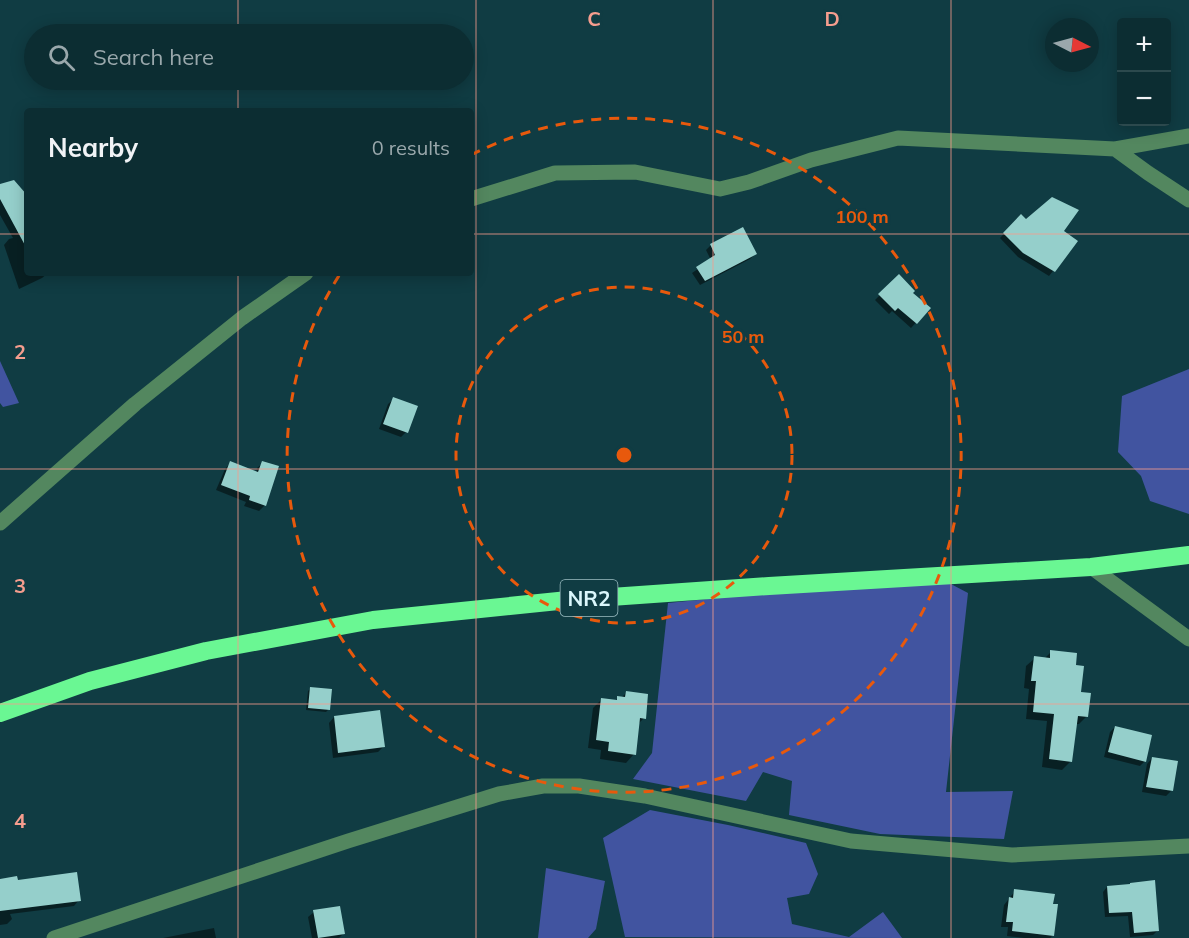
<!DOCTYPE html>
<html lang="en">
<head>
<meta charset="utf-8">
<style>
	:root { --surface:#0c2d32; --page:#15353a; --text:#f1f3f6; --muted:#9aa8ac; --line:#2c494d }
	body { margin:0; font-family:Mulish,sans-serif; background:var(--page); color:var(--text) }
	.controls { position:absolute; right:18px; top:18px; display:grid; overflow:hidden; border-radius:6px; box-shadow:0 3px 15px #0003 }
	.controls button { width:54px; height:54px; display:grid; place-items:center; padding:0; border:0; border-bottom:2px solid var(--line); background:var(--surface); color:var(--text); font:30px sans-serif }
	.compass { position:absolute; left:1045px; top:18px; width:54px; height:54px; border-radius:50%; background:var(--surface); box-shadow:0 3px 15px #0003; rotate:96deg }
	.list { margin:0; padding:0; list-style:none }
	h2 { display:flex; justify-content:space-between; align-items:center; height:78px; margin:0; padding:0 24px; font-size:26px }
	h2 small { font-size:20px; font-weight:400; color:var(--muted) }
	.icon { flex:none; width:33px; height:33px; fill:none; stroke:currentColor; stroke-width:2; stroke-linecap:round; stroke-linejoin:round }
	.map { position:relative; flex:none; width:1189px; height:938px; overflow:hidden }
	.search { position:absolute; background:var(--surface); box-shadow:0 3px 15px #0003; left:24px; top:24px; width:450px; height:66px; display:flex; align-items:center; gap:15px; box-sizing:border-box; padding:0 21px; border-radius:33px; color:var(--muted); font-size:22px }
	.panel { position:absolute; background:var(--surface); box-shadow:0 3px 15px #0003; left:24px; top:108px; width:450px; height:168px; border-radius:6px }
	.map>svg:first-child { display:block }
</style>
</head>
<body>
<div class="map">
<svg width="1189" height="938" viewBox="0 0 1189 938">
	<rect width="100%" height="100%" fill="#103c43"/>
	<path fill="#4154a0" d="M 0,361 L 19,403 L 3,407 L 0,403 Z
		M 1189,369 L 1189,514 L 1150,501 L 1141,476 L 1118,452 L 1122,396 Z
		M 949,583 L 968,593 L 946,792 L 1013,791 L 1004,839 L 880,834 L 789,815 L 792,781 L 763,772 L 746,801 L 633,779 L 652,753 L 668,603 L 816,588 Z
		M 650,810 L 728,825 L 806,843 L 818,874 L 809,894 L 787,898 L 792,924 L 849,937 L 883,912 L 902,938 L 625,937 L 603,838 Z
		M 546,868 L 605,881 L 596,929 L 588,938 L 538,938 Z"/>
	<path fill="#0007" d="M 0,186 L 27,216 L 27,273 L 48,273 L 42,278 L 19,289 L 4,245 L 9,239 L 13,238 L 0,215 Z
		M 1021,216 L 1026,222 L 1062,231 L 1053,271 L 1049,276 L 1018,257 L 1000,238 Z
		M 711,245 L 755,254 L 750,259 L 700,285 L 692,273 L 711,260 L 706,250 Z
		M 899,276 L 911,293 L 929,308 L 911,328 L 892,311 L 889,314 L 875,300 Z
		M 394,399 L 406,432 L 401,437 L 379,429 L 388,404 Z
		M 230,463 L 256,473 L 257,468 L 263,463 L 265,505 L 259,511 L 244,506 L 246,502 L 216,490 L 225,469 Z
		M 1051,652 L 1074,666 L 1079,693 L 1087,716 L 1079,724 L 1075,724 L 1070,762 L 1062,770 L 1042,767 L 1047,721 L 1026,719 L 1029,689 L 1024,688 L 1026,666 L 1035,658 L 1044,659 Z
		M 311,688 L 328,710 L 326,712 L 306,710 L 308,691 Z
		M 626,693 L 644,718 L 637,725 L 634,754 L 626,763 L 600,759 L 601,750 L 588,748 L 593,708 L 602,699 L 615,701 L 618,698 L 621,698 Z
		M 334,717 L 383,747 L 378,752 L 333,758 L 329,723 Z
		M 1115,727 L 1145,761 L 1140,766 L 1104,757 L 1110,732 Z
		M 1152,758 L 1171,791 L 1166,796 L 1142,792 L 1147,764 Z
		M 1107,887 L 1158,930 L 1153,935 L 1130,937 L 1128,916 L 1105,917 L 1103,892 Z
		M 0,888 L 79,900 L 74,906 L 10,914 L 12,919 L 7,924 L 0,925 Z
		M 1015,891 L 1053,935 L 1050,938 L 1024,938 L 1007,936 L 1008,927 L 1001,927 L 1004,905 Z
		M 314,912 L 343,934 L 339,938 L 312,938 L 308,917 Z
		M 214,928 L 216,938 L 163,938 Z"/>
	<path fill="#95cfcb" d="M 14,180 L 27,195 L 27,249 L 0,199 L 0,184 Z
		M 1052,197 L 1079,210 L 1064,231 L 1078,241 L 1055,272 L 1023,253 L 1003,233 L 1021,214 L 1026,219 Z
		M 743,227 L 757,254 L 705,281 L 696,267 L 715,255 L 710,244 Z
		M 899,274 L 915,291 L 913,293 L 931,308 L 917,324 L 898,308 L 895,311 L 878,294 Z
		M 393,397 L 418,406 L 408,433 L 383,424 Z
		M 230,461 L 258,472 L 262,461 L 279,466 L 266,506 L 249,500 L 250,496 L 221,485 Z
		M 1050,650 L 1077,653 L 1076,665 L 1084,666 L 1081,692 L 1091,693 L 1088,717 L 1078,716 L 1072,762 L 1049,759 L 1054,714 L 1033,712 L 1036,681 L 1031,681 L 1034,656 L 1050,658 Z
		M 310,687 L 332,689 L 330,710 L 308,708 Z
		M 626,691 L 648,694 L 646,719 L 640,718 L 636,755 L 608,751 L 609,742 L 596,740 L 601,698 L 617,700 L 617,696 L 625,697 Z
		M 380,710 L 385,747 L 338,753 L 334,716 Z
		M 1115,726 L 1152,735 L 1146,762 L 1108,752 Z
		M 1152,757 L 1178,761 L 1173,791 L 1146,787 Z
		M 77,872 L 81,901 L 0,911 L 0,879 L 17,876 L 18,880 Z
		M 1155,880 L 1159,931 L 1134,933 L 1132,912 L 1109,913 L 1107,886 L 1130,884 L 1130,883 Z
		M 1014,889 L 1055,894 L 1053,904 L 1058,904 L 1054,936 L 1012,931 L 1013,922 L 1006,922 L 1009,897 L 1013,898 Z
		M 340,906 L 345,934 L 318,938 L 313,910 Z"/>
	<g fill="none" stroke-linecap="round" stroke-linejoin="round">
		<path stroke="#53875f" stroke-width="15" d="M 1115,149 L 1148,173 L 1189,200
			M 471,199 L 555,173 L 635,172 L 720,189 L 749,182 L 811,160 L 898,138 L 1115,149 L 1189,136
			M 0,523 L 135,404 L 242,318 L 306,273
			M 1091,567 L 1189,639
			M 54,938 L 348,841 L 499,794 L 543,786 L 579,786 L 645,796 L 851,841 L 1012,855 L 1189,846"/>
		<path stroke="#6af793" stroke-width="18" d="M 0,713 L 90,681 L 206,651 L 373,620 L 568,600 L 769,586 L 1091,567 L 1189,555"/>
	</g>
	<path fill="none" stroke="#f59d8e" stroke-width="1.5" stroke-opacity="0.55" d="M 238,0 L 238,34M 476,0 L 476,938M 713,0 L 713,938M 951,0 L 951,938M 238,80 L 238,111M 0,234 L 27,234M 471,234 L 1189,234M 238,273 L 238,938M 0,469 L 1189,469M 0,704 L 1189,704"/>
	<g fill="none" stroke="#e8590c" stroke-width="3" stroke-dasharray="10 8">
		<circle cx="624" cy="455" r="168"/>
		<path d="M471 155A337 337 0 1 1 340 274"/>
	</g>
	<g text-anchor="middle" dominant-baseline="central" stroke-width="6" stroke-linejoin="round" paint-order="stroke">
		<rect fill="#103c43" stroke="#9ebfc4" stroke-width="1.5" x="560.5" y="580" width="57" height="36" rx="4.5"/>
		<g font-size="21" font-weight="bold" fill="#dbf7fc">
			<text x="589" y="598">NR2</text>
		</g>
	</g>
	<g font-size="20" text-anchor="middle" font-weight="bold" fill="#f59d8e" stroke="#103c43" stroke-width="6" stroke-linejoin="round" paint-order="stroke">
		<text x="594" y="26">C</text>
		<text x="832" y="26">D</text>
		<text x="20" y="359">2</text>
		<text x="20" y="593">3</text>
		<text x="20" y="828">4</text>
	</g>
	<circle cx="624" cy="455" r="9" fill="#e8590c" stroke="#103c43" stroke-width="3"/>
	<g font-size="18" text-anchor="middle" font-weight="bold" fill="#e8590c" stroke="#103c43" stroke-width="6" stroke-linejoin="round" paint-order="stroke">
		<text x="862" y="223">100 m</text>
		<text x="743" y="343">50 m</text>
	</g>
</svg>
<div class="controls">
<button>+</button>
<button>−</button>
</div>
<svg class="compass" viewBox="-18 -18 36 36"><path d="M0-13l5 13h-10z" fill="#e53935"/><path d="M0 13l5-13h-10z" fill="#9aa8ac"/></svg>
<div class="search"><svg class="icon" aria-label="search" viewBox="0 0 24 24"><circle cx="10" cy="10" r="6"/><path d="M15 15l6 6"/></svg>Search here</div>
<section class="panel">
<h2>Nearby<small>0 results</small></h2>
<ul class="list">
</ul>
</section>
</div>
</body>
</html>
